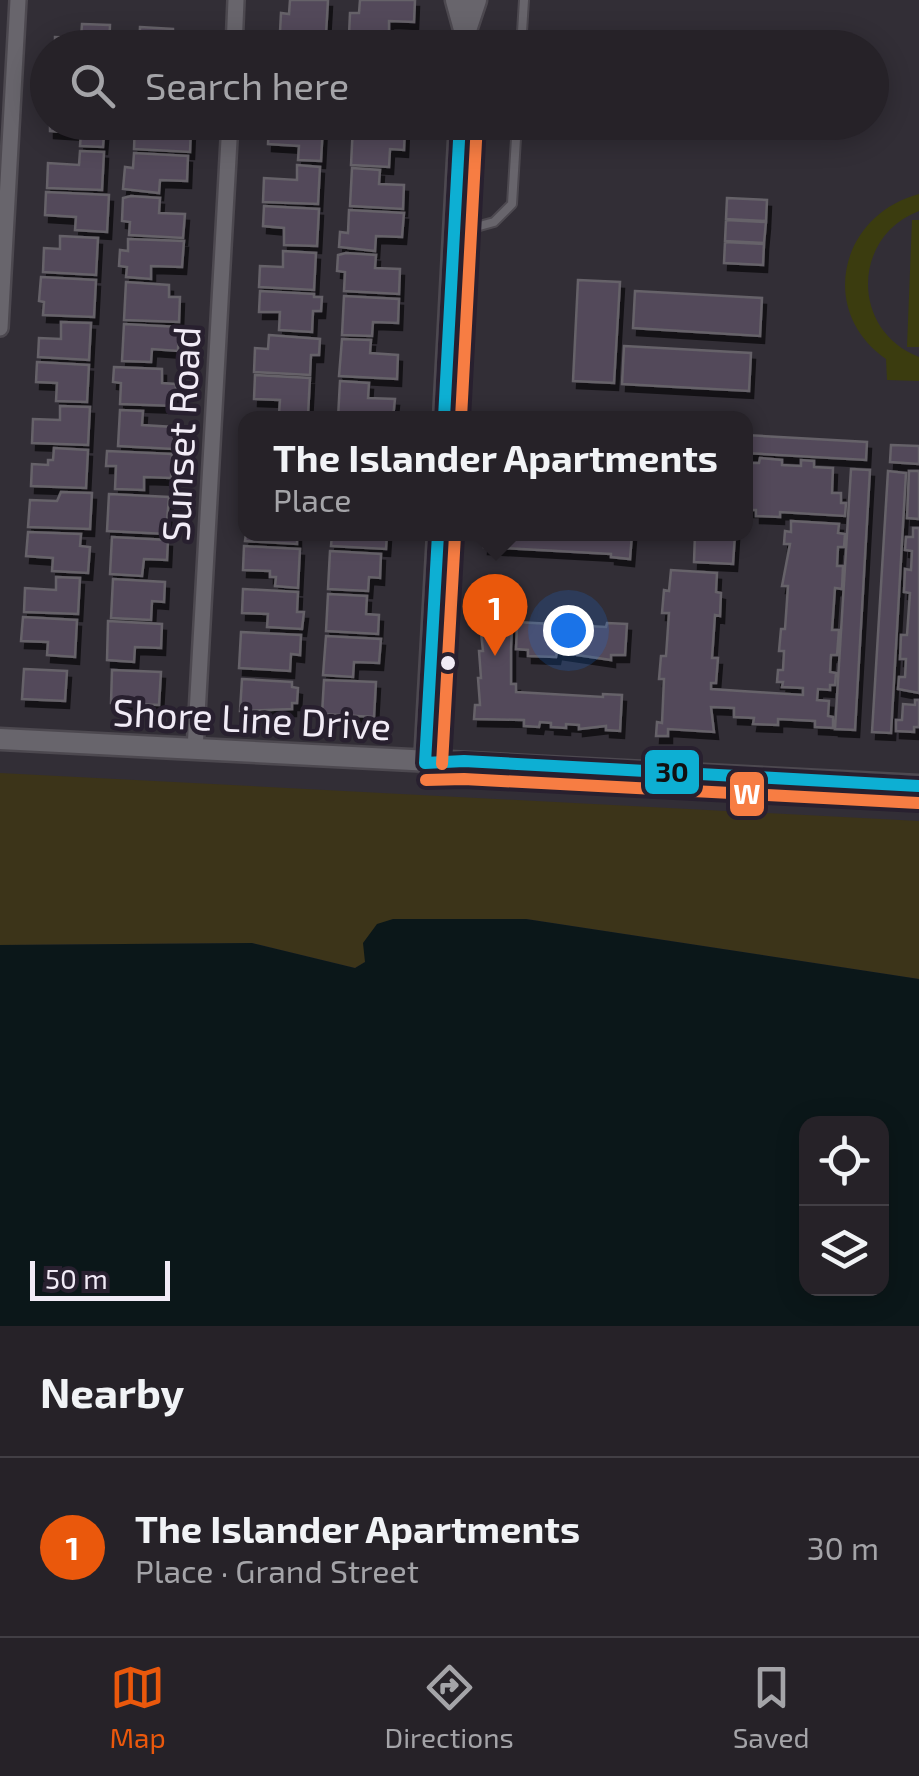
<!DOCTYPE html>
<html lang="en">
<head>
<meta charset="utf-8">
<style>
	:root { --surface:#262228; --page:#322f34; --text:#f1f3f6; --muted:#a4a4a8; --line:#423f45; --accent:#ea580c }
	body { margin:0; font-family:"Exo 2",sans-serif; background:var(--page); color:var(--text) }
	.controls { position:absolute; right:30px; bottom:30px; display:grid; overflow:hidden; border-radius:20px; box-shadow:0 5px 25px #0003 }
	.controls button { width:90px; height:90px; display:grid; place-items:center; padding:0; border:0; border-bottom:2px solid var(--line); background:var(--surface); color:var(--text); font:50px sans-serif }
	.scale { position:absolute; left:30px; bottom:25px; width:140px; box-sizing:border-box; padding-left:10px; border:5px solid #f1ebf6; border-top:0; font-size:28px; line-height:35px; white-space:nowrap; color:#f1ebf6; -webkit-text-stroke:8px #28202f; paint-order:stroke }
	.you { position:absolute; left:568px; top:630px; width:35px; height:35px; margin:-25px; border:8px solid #fff; border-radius:50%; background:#1a73e8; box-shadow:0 0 0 15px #1a73e833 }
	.badge { display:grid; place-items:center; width:65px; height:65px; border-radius:50%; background:var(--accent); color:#fff; font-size:32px; font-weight:700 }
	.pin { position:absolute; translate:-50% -82px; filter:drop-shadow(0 2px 5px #0008) }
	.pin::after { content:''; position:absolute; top:52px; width:35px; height:30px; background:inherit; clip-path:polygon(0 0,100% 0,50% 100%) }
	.popup { position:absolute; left:238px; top:411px; width:515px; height:130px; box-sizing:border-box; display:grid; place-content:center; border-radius:20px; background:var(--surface); filter:drop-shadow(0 2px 8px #0005); font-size:32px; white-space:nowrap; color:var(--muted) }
	.popup b { font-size:38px; color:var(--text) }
	.popup::after { content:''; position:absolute; left:50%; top:100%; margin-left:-20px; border:20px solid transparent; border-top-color:var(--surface) }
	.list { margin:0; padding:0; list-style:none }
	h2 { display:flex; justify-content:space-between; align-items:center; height:130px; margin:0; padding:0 40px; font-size:42px }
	h2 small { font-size:32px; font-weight:400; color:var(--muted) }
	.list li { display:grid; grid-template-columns:65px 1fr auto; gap:30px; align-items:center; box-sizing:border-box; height:180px; padding:0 40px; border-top:2px solid var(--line) }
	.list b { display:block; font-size:38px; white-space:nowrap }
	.list p { margin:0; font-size:32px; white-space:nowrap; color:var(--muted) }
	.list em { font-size:32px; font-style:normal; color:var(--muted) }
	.icon { flex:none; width:55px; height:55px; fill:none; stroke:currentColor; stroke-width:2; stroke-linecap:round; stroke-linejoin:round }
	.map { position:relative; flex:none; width:919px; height:1326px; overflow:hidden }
	.search { position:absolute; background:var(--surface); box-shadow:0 5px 25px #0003; left:30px; right:30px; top:30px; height:110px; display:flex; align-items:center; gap:25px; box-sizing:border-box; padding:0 35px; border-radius:55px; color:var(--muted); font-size:38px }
	.sheet { height:310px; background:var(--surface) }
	nav { display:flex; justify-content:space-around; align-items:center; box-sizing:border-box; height:140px; border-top:2px solid var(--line); background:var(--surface); font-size:28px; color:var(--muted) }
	nav a { display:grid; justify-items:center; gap:5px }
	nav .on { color:var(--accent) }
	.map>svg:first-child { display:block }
</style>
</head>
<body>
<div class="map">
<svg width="919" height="1326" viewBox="0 0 919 1326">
	<defs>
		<filter id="shadow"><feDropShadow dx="4" dy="7" stdDeviation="0" flood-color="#0009"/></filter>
	</defs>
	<rect width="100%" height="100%" fill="#322e36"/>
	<path fill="#3b3c0f" d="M 919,194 L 919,211 C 851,237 851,331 919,357 L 919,381 L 887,380 L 886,359 C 817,311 840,215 919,194 Z
		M 912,220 L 919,220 L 919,347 L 907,347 Z"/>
	<path fill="#3c3419" d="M 0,773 L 919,821 L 919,979 L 526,919 L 393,919 L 365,962 L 355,968 L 252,943 L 0,945 Z"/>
	<path fill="#0b1719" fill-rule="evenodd" d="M 393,919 L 526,919 L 919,979 L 919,1326 L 0,1326 L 0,945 L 252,943 L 355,968 L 365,962 L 363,943 L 377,924 ZM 806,1124 L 882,1124 L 882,1288 L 806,1288 Z"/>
	<path fill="#534a5a" stroke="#666269" stroke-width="2.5" filter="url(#shadow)" d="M 290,0 L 328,0 L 326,34 L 280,32 L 281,13 L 289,14 Z
		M 360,0 L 415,0 L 414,22 L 389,21 L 389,37 L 349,35 L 350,13 L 359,13 Z
		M 82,24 L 110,25 L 109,48 L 55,48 L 55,37 L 81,38 Z
		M 140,27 L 173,29 L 173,46 L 194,48 L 139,48 Z
		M 295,37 L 327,39 L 327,48 L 295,48 Z
		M 358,41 L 413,44 L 413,48 L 357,48 Z
		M 50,122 L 105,122 L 103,147 L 80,146 L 81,133 L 50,131 Z
		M 135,122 L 191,128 L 190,152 L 134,149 Z
		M 269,122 L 323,124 L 321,161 L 298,160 L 299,146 L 268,144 Z
		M 353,125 L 405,128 L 404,150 L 390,149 L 389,167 L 351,165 Z
		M 80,151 L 104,152 L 102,190 L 47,188 L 48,163 L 79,165 Z
		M 134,153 L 188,156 L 187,181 L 160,180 L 159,193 L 123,189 L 125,167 L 133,168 Z
		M 297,165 L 320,167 L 318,204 L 263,202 L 264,178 L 297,180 Z
		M 352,168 L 380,170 L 379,184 L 404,185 L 403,209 L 350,206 Z
		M 46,192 L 109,195 L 107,232 L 75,230 L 76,217 L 45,215 Z
		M 131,196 L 160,198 L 159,213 L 185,214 L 183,238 L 129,235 L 130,222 L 122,221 L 123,198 Z
		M 727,198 L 767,200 L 766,221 L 726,219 Z
		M 264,206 L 319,209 L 317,246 L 284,245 L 284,228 L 263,226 Z
		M 349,210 L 404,213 L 402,237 L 376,236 L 375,251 L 339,247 L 340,232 L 348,233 Z
		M 726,220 L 766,222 L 764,243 L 725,241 Z
		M 60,236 L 98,238 L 96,275 L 43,272 L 44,248 L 60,249 Z
		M 128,239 L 184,241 L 182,267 L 151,266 L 151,279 L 126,277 L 127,267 L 119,266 L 120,250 L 128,251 Z
		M 725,242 L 764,244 L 763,265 L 724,263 Z
		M 283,251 L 316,253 L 314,290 L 259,287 L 260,266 L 283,267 Z
		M 346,253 L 376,255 L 375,268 L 400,269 L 399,294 L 344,291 L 345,272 L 337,271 L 338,255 Z
		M 41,277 L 96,280 L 94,317 L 43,315 L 44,302 L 39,301 Z
		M 578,280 L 620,282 L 614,383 L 573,381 Z
		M 126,282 L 169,285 L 169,297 L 180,297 L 179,322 L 124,320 Z
		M 260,291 L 314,294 L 314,297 L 322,297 L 321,311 L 313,311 L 312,332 L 279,330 L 280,312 L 259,312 Z
		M 635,291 L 762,298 L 760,336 L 633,328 Z
		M 344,296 L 399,299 L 398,323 L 373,322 L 372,336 L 342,335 Z
		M 61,322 L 91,323 L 89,360 L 38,357 L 39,338 L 61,339 Z
		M 124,324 L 179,327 L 178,351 L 152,349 L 151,362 L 122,361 Z
		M 269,335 L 320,339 L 319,355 L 311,355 L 310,375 L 254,372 L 255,348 L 268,349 Z
		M 342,339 L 371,340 L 370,353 L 398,355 L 397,379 L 339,376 Z
		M 624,346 L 751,353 L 749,391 L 622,384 Z
		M 37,362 L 89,365 L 87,402 L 56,401 L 57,383 L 36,382 Z
		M 114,367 L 162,369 L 162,383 L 176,384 L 175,406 L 120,404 L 121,383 L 113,382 Z
		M 255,375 L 310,378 L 308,415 L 279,414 L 280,400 L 254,399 Z
		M 340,381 L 369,383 L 368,398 L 395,399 L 393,418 L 338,418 Z
		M 60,406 L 90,407 L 88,445 L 32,443 L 33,419 L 60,420 Z
		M 120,410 L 143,411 L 142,425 L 174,427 L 173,449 L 118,446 Z
		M 745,435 L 867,442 L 866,460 L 745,453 Z
		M 891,445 L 919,446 L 919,464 L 890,462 Z
		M 54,448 L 88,450 L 86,488 L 31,486 L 32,464 L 48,465 L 48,460 L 53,460 Z
		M 107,451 L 172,454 L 171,478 L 144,477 L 144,490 L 115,489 L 116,466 L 106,466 Z
		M 760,458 L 782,460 L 782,465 L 801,466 L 801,460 L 814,461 L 814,467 L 833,468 L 832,493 L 841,493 L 841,503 L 846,503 L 845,516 L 780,512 L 780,517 L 756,516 L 756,510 L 745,510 L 745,463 L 759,463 Z
		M 851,469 L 870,470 L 855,730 L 835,729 Z
		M 888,471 L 906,473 L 891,733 L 872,732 Z
		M 909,471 L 919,471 L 919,519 L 907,518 Z
		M 61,492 L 92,493 L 90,529 L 28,527 L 30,500 L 57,501 Z
		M 109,494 L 169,497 L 166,534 L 107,531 Z
		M 791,521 L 839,524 L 838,533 L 845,534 L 844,547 L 838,547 L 837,566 L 843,566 L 842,589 L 835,588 L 832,630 L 839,630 L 837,655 L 831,655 L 830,672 L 836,673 L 835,685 L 830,685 L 830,690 L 818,689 L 817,700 L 829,701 L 828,716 L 833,717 L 833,728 L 815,727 L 815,721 L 778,719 L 778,725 L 753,724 L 754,718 L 734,717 L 734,708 L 711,707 L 714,732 L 668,729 L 668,736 L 656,736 L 657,722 L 662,723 L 664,679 L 659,679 L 661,656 L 666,656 L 669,613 L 662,613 L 664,590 L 669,591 L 671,570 L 717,573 L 716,592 L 721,593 L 720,616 L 715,615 L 712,658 L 718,658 L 716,683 L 711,683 L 711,689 L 803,695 L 803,688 L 782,687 L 783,682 L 777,682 L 778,670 L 783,670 L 784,651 L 779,651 L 781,629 L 785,629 L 788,586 L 782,586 L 790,544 L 784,544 L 785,531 L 791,532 Z
		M 913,528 L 919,528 L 919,693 L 898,689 L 899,677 L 905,677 L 906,659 L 900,659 L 901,635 L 907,635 L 910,593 L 904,592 L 905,569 L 911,570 L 912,551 L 905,550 L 906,537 L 913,537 Z
		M 28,532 L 81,534 L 80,546 L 90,547 L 88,573 L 52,571 L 53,558 L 26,556 Z
		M 246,534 L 297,534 L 297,544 L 245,541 Z
		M 332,534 L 387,534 L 386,549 L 331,546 Z
		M 485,534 L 632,534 L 630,559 L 611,557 L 611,554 L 484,547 Z
		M 695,534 L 735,534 L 733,564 L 694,562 Z
		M 112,537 L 168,540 L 167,560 L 144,559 L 142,576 L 110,574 Z
		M 244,546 L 300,549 L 298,588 L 275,586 L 276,577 L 270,577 L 270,571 L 243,570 Z
		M 330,551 L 381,554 L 380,578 L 369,577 L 368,591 L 328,589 Z
		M 56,577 L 80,578 L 78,614 L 24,612 L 25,588 L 56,590 Z
		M 113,579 L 165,582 L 164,602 L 152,601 L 151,620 L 111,618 Z
		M 487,583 L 510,584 L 510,602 L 518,603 L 517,622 L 606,627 L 607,623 L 627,624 L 625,655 L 611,655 L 611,660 L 557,652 L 556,657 L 528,656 L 528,650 L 516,649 L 517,627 L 512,627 L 511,648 L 511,684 L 516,684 L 516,692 L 603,697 L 603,694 L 622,695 L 620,731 L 606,730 L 606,726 L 579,729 L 579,725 L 566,724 L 566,728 L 551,727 L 551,723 L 540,722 L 539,727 L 524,726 L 524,720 L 474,719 L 475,705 L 480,705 L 478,678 L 481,678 L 479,651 L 483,651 L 480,623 L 484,624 L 485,611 L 481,610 L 482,596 L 486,596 Z
		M 243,589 L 298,592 L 297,612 L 304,612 L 302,629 L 267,627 L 268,614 L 242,613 Z
		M 328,594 L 367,596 L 366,614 L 379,615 L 378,634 L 326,631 Z
		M 23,617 L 77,620 L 75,657 L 47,655 L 48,642 L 21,641 Z
		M 108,621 L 162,624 L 161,648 L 135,647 L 134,662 L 107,660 Z
		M 241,632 L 301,635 L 300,655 L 291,654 L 290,671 L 239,668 Z
		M 326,636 L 381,639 L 379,663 L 354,662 L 353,677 L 323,675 Z
		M 24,669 L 67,671 L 65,701 L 22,699 Z
		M 112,670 L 161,672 L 159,705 L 111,703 Z
		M 242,679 L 292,682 L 292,687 L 298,688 L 297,703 L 292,703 L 292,709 L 240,711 Z
		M 324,680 L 376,682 L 374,717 L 322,714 Z
		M 915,700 L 919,700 L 919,727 L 914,727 L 914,732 L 896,731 L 896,720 L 902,720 L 903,704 L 915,705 Z"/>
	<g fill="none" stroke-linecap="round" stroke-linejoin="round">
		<defs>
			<path id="service" d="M 521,48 L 524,0
				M 458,232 L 494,222 L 512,204 L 517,122"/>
			<path id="minor" d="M 234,48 L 236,0
				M 0,328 L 18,0
				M 195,750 L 230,122"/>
			<path id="tertiary" d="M 456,0 L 465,33
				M 464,48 L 465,33 L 476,0
				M 444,418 L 460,122
				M 0,739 L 919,786
				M 425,763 L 438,534"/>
		</defs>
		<use href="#service" stroke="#4d4950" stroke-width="12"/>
		<use href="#minor" stroke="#4d4950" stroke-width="20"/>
		<use href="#tertiary" stroke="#4d4950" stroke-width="25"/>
		<use href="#service" stroke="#68656c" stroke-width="8"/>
		<use href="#minor" stroke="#68656c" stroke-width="15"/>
		<use href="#tertiary" stroke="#68656c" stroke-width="20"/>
		<defs>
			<path id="bus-1" d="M 444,418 L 460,122
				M 425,763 L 464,761 L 919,786
				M 425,763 L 438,534"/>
			<path id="bus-2" d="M 461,418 L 477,123
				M 442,764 L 455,535
				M 426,780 L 464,779 L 918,803"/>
		</defs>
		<use href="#bus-1" stroke="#28202f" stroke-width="20"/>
		<use href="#bus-2" stroke="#28202f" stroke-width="20"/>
		<use href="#bus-1" stroke="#0dafd3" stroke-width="12"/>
		<use href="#bus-2" stroke="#f77d43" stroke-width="12"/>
	</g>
	<circle fill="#f1ebf6" stroke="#28202f" stroke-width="4" cx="448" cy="663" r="9"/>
	<g text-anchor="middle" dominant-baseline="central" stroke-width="9" stroke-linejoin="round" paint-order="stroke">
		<g font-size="38" fill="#f1ebf6" stroke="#28202f">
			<text transform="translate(180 434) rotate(-87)">Sunset Road</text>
			<text transform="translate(252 718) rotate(3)">Shore Line Drive</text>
		</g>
	</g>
	<g stroke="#28202f" stroke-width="4">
		<rect x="643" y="748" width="58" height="48" rx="10" fill="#0dafd3"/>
		<rect x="728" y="770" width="38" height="48" rx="10" fill="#f77d43"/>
	</g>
	<g font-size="28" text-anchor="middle" font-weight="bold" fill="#fff">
		<text x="747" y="804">W</text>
	</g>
	<g font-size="28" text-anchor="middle" font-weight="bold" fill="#111">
		<text x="672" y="782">30</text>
	</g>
</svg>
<div class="controls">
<button><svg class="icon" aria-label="locate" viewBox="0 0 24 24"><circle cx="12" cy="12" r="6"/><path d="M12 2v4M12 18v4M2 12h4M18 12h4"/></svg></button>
<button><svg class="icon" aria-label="layers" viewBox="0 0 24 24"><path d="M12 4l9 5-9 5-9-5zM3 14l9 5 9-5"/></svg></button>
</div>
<div class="scale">50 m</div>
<div class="you"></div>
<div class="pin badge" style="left:495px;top:656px">1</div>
<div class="popup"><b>The Islander Apartments</b>Place</div>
<div class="search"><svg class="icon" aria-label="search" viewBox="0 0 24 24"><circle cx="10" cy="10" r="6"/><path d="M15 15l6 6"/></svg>Search here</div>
</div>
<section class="sheet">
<h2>Nearby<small></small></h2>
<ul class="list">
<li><span class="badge">1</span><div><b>The Islander Apartments</b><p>Place · Grand Street</p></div><em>30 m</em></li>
</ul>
</section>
<nav>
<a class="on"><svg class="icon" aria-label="map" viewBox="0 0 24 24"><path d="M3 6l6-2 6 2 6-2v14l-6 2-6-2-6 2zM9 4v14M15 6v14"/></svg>Map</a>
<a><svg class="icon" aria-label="directions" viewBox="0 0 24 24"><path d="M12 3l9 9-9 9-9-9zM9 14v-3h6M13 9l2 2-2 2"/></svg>Directions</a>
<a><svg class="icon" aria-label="saved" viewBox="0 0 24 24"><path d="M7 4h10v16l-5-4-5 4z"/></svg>Saved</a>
</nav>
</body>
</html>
